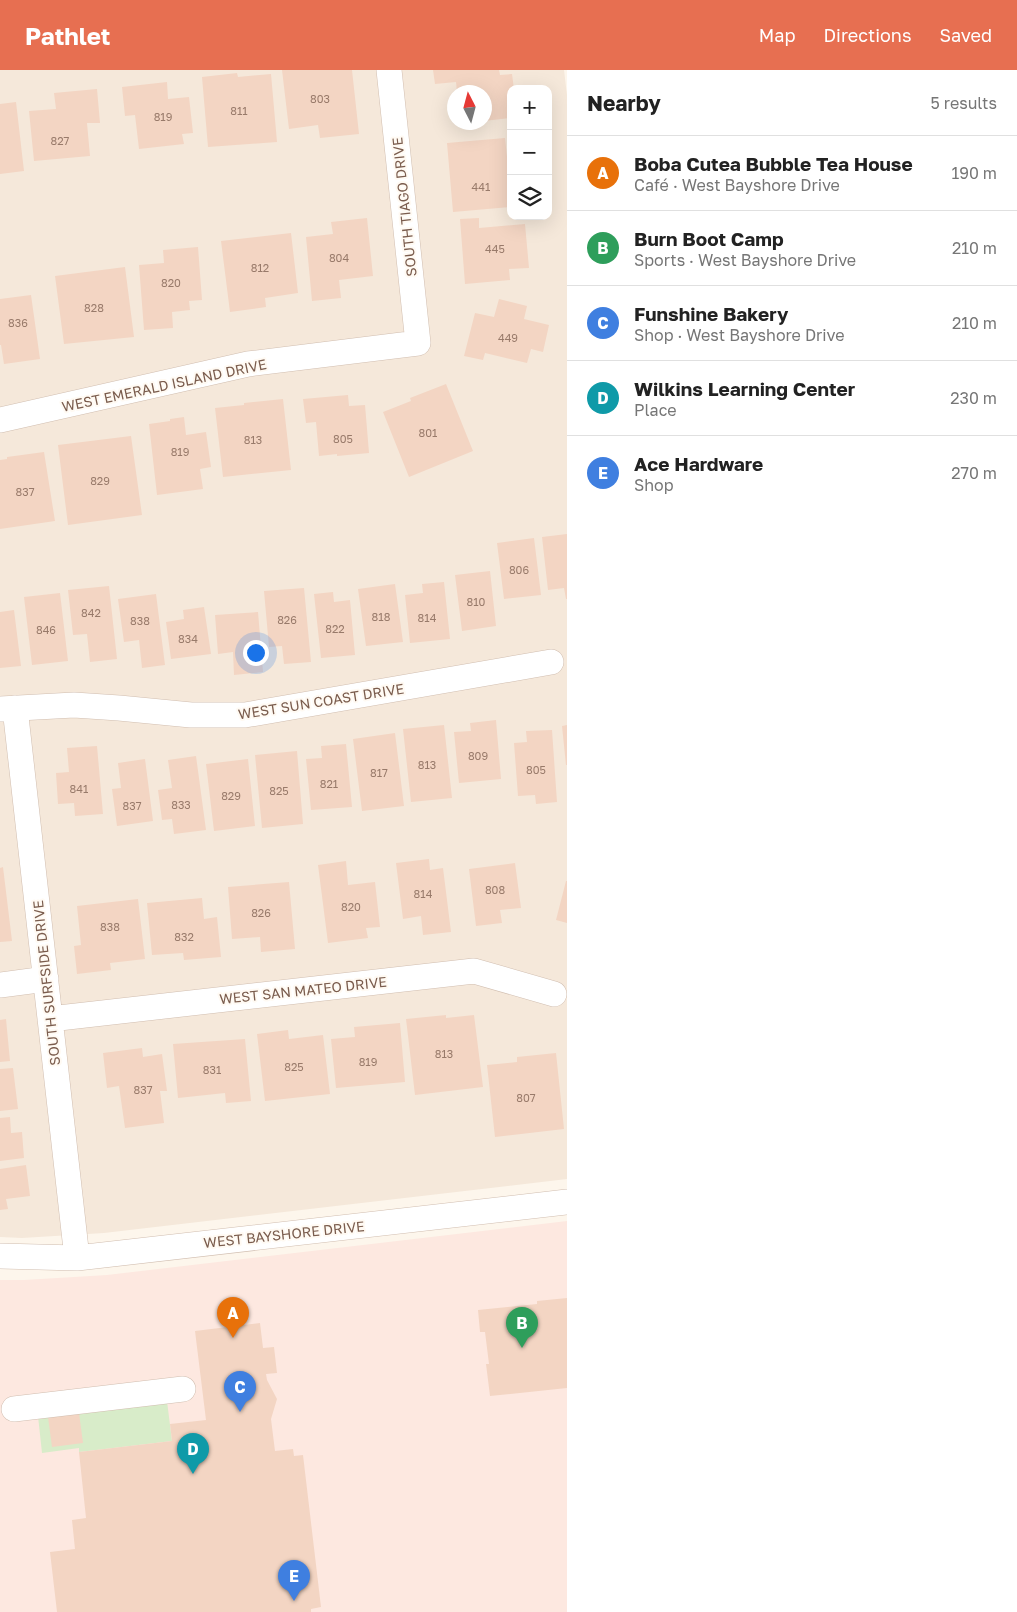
<!DOCTYPE html>
<html lang="en">
<head>
<meta charset="utf-8">
<style>
	:root { --surface:#fff; --page:#f2f2f2; --text:#222; --muted:#767676; --line:#e0e0e0; --accent:#e76f51 }
	body { margin:0; font-family:"Golos Text",sans-serif; background:var(--page); color:var(--text) }
	.controls { position:absolute; right:15px; top:15px; display:grid; overflow:hidden; border-radius:10px; box-shadow:0 5px 20px #0002 }
	.controls button { width:45px; height:45px; display:grid; place-items:center; padding:0; border:0; border-bottom:1px solid var(--line); background:var(--surface); color:var(--text); font:25px sans-serif }
	.compass { position:absolute; left:447px; top:15px; width:45px; height:45px; border-radius:50%; background:var(--surface); box-shadow:0 5px 20px #0002; rotate:354deg }
	.you { position:absolute; left:255px; top:582px; width:18px; height:18px; margin:-12px; border:4px solid #fff; border-radius:50%; background:#1a73e8; box-shadow:0 0 0 8px #1a73e833 }
	.badge { display:grid; place-items:center; width:32px; height:32px; border-radius:50%; background:var(--accent); color:#fff; font-size:16px; font-weight:700 }
	.pin { position:absolute; translate:-50% -41px; filter:drop-shadow(0 1px 2px #0008) }
	.pin::after { content:''; position:absolute; top:26px; width:18px; height:15px; background:inherit; clip-path:polygon(0 0,100% 0,50% 100%) }
	.list { margin:0; padding:0; list-style:none }
	h2 { display:flex; justify-content:space-between; align-items:center; height:65px; margin:0; padding:0 20px; font-size:21px }
	h2 small { font-size:16px; font-weight:400; color:var(--muted) }
	.list li { display:grid; grid-template-columns:32px 1fr auto; gap:15px; align-items:center; box-sizing:border-box; height:75px; padding:0 20px; border-top:1px solid var(--line) }
	.list b { display:block; font-size:19px; white-space:nowrap }
	.list p { margin:0; font-size:16px; white-space:nowrap; color:var(--muted) }
	.list em { font-size:16px; font-style:normal; color:var(--muted) }
	.icon { flex:none; width:28px; height:28px; fill:none; stroke:currentColor; stroke-width:2; stroke-linecap:round; stroke-linejoin:round }
	.map { position:relative; flex:none; width:567px; height:1542px; overflow:hidden }
	header { display:flex; align-items:center; gap:30px; box-sizing:border-box; height:70px; padding:0 25px; background:var(--accent); color:#fff }
	header strong { font-size:24px }
	nav { display:flex; gap:28px; margin-inline-start:auto; font-size:18px }
	main { display:flex }
	aside { flex:1; background:var(--surface) }
	.map>svg:first-child { display:block }
</style>
</head>
<body>
<header>
<strong>Pathlet</strong>
<nav><a>Map</a><a>Directions</a><a>Saved</a></nav>
</header>
<main>
<div class="map">
<svg width="567" height="1542" viewBox="0 0 567 1542">
	<rect width="100%" height="100%" fill="#fdf6ec"/>
	<path fill="#f5e8da" fill-rule="evenodd" d="M 0,0 L 564,0 L 567,25 L 567,1109 L 104,1163 L 22,1168 L 0,1167 ZM 511,19 L 548,19 L 548,146 L 511,146 ZM 454,22 L 484,22 L 484,52 L 454,52 Z"/>
	<path fill="#fde8e0" d="M 567,1151 L 567,1542 L 0,1542 L 0,1210 L 24,1210 L 107,1205 Z"/>
	<path fill="#d8ecc9" d="M 167,1331 L 172,1371 L 79,1382 L 79,1378 L 42,1383 L 38,1346 Z"/>
	<path fill="#f3d5c3" d="M 282,0 L 352,0 L 359,64 L 320,68 L 318,55 L 289,59 Z
		M 433,0 L 499,0 L 500,5 L 512,4 L 514,19 L 511,19 L 511,48 L 484,51 L 484,22 L 457,22 L 456,12 L 435,14 Z
		M 237,3 L 238,7 L 271,4 L 277,72 L 208,77 L 202,7 Z
		M 167,12 L 168,29 L 189,27 L 193,63 L 182,64 L 184,74 L 139,79 L 135,45 L 125,46 L 122,17 Z
		M 97,19 L 100,53 L 87,53 L 90,86 L 34,91 L 29,41 L 56,39 L 54,23 Z
		M 16,32 L 24,101 L 0,104 L 0,34 Z
		M 505,68 L 508,96 L 511,96 L 511,137 L 453,142 L 447,73 Z
		M 367,148 L 373,206 L 339,210 L 341,228 L 312,231 L 306,167 L 333,164 L 331,152 Z
		M 479,148 L 479,158 L 525,154 L 529,198 L 509,199 L 510,210 L 465,214 L 460,149 Z
		M 291,163 L 298,223 L 265,228 L 266,237 L 230,242 L 221,171 Z
		M 198,177 L 202,230 L 189,231 L 190,240 L 172,242 L 173,258 L 144,260 L 139,195 L 164,193 L 163,180 Z
		M 125,197 L 134,267 L 64,274 L 55,206 Z
		M 31,225 L 40,289 L 4,294 L 1,275 L 0,275 L 0,229 Z
		M 499,229 L 527,236 L 524,249 L 549,255 L 543,282 L 531,279 L 527,293 L 485,283 L 483,290 L 464,286 L 475,243 L 494,247 Z
		M 446,314 L 473,381 L 409,407 L 383,342 L 411,331 L 410,328 Z
		M 348,325 L 349,336 L 365,335 L 369,383 L 337,386 L 337,384 L 319,386 L 316,352 L 306,353 L 303,329 Z
		M 283,329 L 291,400 L 223,407 L 215,338 L 244,335 L 244,333 Z
		M 184,347 L 186,365 L 206,362 L 211,397 L 200,399 L 203,419 L 157,425 L 149,354 L 170,351 L 170,349 Z
		M 131,366 L 142,445 L 68,455 L 58,375 Z
		M 44,382 L 55,451 L 0,459 L 0,390 L 7,389 L 7,387 Z
		M 567,464 L 567,529 L 566,529 L 564,518 L 548,520 L 542,467 Z
		M 534,468 L 541,525 L 504,529 L 497,473 Z
		M 490,501 L 496,556 L 462,561 L 455,505 Z
		M 444,512 L 450,569 L 410,573 L 405,525 L 423,523 L 422,514 Z
		M 395,514 L 403,572 L 366,576 L 358,519 Z
		M 109,516 L 117,589 L 90,592 L 87,564 L 73,565 L 68,520 Z
		M 304,518 L 311,592 L 284,594 L 282,576 L 269,577 L 264,521 Z
		M 333,522 L 334,532 L 350,530 L 355,585 L 321,588 L 314,524 Z
		M 60,523 L 68,591 L 32,595 L 24,527 Z
		M 156,524 L 165,595 L 142,598 L 139,570 L 124,572 L 118,529 Z
		M 204,537 L 211,584 L 171,589 L 166,552 L 184,549 L 183,540 Z
		M 14,540 L 21,596 L 0,598 L 0,542 Z
		M 258,542 L 263,602 L 234,605 L 233,582 L 218,584 L 215,545 Z
		M 496,650 L 501,709 L 459,713 L 454,662 L 471,661 L 470,653 Z
		M 444,655 L 452,728 L 411,732 L 403,659 Z
		M 567,655 L 567,695 L 566,695 L 562,656 Z
		M 552,660 L 557,732 L 536,734 L 535,725 L 518,726 L 514,673 L 527,672 L 526,661 Z
		M 395,663 L 404,736 L 362,741 L 353,669 Z
		M 346,674 L 352,737 L 311,740 L 306,689 L 322,688 L 321,676 Z
		M 97,676 L 103,744 L 75,746 L 74,733 L 58,734 L 56,703 L 69,702 L 67,678 Z
		M 297,681 L 303,754 L 262,758 L 255,685 Z
		M 196,686 L 206,760 L 174,764 L 172,749 L 162,750 L 158,720 L 172,718 L 168,690 Z
		M 145,689 L 153,751 L 117,756 L 112,719 L 121,718 L 118,693 Z
		M 248,689 L 255,756 L 214,761 L 206,694 Z
		M 429,789 L 430,800 L 443,798 L 451,862 L 423,865 L 421,846 L 403,849 L 396,793 Z
		M 346,791 L 348,815 L 375,812 L 380,857 L 366,858 L 368,868 L 328,873 L 318,795 Z
		M 515,793 L 521,838 L 500,840 L 502,853 L 476,856 L 469,799 Z
		M 3,797 L 12,871 L 0,872 L 0,798 Z
		M 566,811 L 567,811 L 567,853 L 556,850 Z
		M 289,812 L 295,879 L 261,882 L 260,867 L 232,869 L 228,817 Z
		M 202,828 L 204,849 L 217,847 L 221,887 L 184,890 L 183,883 L 152,885 L 147,833 Z
		M 138,829 L 145,889 L 110,893 L 111,900 L 77,904 L 74,876 L 81,875 L 77,836 Z
		M 446,945 L 446,948 L 474,945 L 483,1017 L 415,1025 L 406,949 Z
		M 6,949 L 10,991 L 0,992 L 0,950 Z
		M 400,953 L 405,1012 L 336,1018 L 331,969 L 355,967 L 354,957 Z
		M 288,960 L 289,969 L 323,965 L 330,1024 L 265,1031 L 257,964 Z
		M 245,969 L 251,1031 L 226,1033 L 225,1023 L 178,1028 L 173,974 Z
		M 142,978 L 143,987 L 162,984 L 167,1021 L 160,1021 L 164,1053 L 125,1058 L 119,1016 L 107,1018 L 103,983 Z
		M 556,983 L 564,1059 L 495,1067 L 487,995 L 517,992 L 517,987 Z
		M 13,998 L 18,1039 L 0,1041 L 0,999 Z
		M 10,1047 L 11,1063 L 22,1062 L 24,1088 L 0,1091 L 0,1048 Z
		M 26,1095 L 30,1126 L 6,1129 L 8,1139 L 0,1140 L 0,1099 Z
		M 567,1228 L 567,1318 L 490,1326 L 486,1294 L 489,1294 L 485,1262 L 480,1262 L 478,1240 L 537,1234 L 537,1231 Z
		M 260,1253 L 263,1278 L 274,1277 L 277,1303 L 266,1304 L 267,1310 L 277,1329 L 271,1349 L 275,1381 L 293,1379 L 294,1386 L 303,1385 L 321,1537 L 311,1539 L 311,1542 L 57,1542 L 50,1482 L 75,1479 L 72,1450 L 86,1448 L 79,1382 L 172,1371 L 170,1354 L 206,1350 L 195,1261 Z
		M 79,1343 L 83,1373 L 52,1377 L 48,1347 Z"/>
	<g fill="none" stroke-linecap="round" stroke-linejoin="round">
		<defs>
			<path id="minor" d="M 0,350 L 248,294 L 418,273 L 389,0
				M 15,638 L 77,1188
				M 0,639 L 74,635 L 119,638 L 191,645 L 245,645 L 551,592
				M 0,915 L 46,909
				M 50,949 L 474,901 L 554,924
				M 0,1186 L 77,1188 L 567,1132
				M 14,1339 L 183,1319"/>
		</defs>
		<use href="#minor" stroke="#d1beb0" stroke-width="26"/>
		<use href="#minor" stroke="#fff" stroke-width="25"/>
	</g>
	<g text-anchor="middle" dominant-baseline="central" stroke-width="4" stroke-linejoin="round" paint-order="stroke">
		<g font-size="11" fill="#987a6a">
			<text x="320" y="28">803</text>
			<text x="239" y="40">811</text>
			<text x="163" y="46">819</text>
			<text x="60" y="70">827</text>
			<text x="481" y="116">441</text>
			<text x="495" y="178">445</text>
			<text x="339" y="187">804</text>
			<text x="260" y="197">812</text>
			<text x="171" y="212">820</text>
			<text x="94" y="237">828</text>
			<text x="18" y="252">836</text>
			<text x="508" y="267">449</text>
			<text x="428" y="362">801</text>
			<text x="343" y="368">805</text>
			<text x="253" y="369">813</text>
			<text x="180" y="381">819</text>
			<text x="100" y="410">829</text>
			<text x="25" y="421">837</text>
			<text x="519" y="499">806</text>
			<text x="476" y="531">810</text>
			<text x="91" y="542">842</text>
			<text x="381" y="546">818</text>
			<text x="427" y="547">814</text>
			<text x="287" y="549">826</text>
			<text x="140" y="550">838</text>
			<text x="335" y="558">822</text>
			<text x="46" y="559">846</text>
			<text x="188" y="568">834</text>
			<text x="478" y="685">809</text>
			<text x="427" y="694">813</text>
			<text x="536" y="699">805</text>
			<text x="379" y="702">817</text>
			<text x="329" y="713">821</text>
			<text x="79" y="718">841</text>
			<text x="279" y="720">825</text>
			<text x="231" y="725">829</text>
			<text x="181" y="734">833</text>
			<text x="132" y="735">837</text>
			<text x="495" y="819">808</text>
			<text x="423" y="823">814</text>
			<text x="351" y="836">820</text>
			<text x="261" y="842">826</text>
			<text x="110" y="856">838</text>
			<text x="184" y="866">832</text>
			<text x="444" y="983">813</text>
			<text x="368" y="991">819</text>
			<text x="294" y="996">825</text>
			<text x="212" y="999">831</text>
			<text x="143" y="1019">837</text>
			<text x="526" y="1027">807</text>
		</g>
		<g font-size="14" fill="#7a5c4d" stroke="#fffaf3">
			<text transform="translate(404 137) rotate(-96)">SOUTH TIAGO DRIVE</text>
			<text transform="translate(164 315) rotate(-12)">WEST EMERALD ISLAND DRIVE</text>
			<text transform="translate(321 631) rotate(-9)">WEST SUN COAST DRIVE</text>
			<text transform="translate(46 913) rotate(-96)">SOUTH SURFSIDE DRIVE</text>
			<text transform="translate(303 920) rotate(-6)">WEST SAN MATEO DRIVE</text>
			<text transform="translate(284 1164) rotate(-6)">WEST BAYSHORE DRIVE</text>
		</g>
	</g>
</svg>
<div class="controls">
<button>+</button>
<button>−</button>
<button><svg class="icon" aria-label="layers" viewBox="0 0 24 24"><path d="M12 4l9 5-9 5-9-5zM3 14l9 5 9-5"/></svg></button>
</div>
<svg class="compass" viewBox="-18 -18 36 36"><path d="M0-13l5 13h-10z" fill="#e53935"/><path d="M0 13l5-13h-10z" fill="#767676"/></svg>
<div class="you"></div>
<div class="pin badge" style="left:233px;top:1268px;background:#e8710a">A</div>
<div class="pin badge" style="left:522px;top:1278px;background:#2e9e5b">B</div>
<div class="pin badge" style="left:240px;top:1342px;background:#3f7fe0">C</div>
<div class="pin badge" style="left:193px;top:1404px;background:#0f9aa8">D</div>
<div class="pin badge" style="left:294px;top:1531px;background:#3f7fe0">E</div>
</div>
<aside>
<h2>Nearby<small>5 results</small></h2>
<ul class="list">
<li><span class="badge" style="background:#e8710a">A</span><div><b>Boba Cutea Bubble Tea House</b><p>Café · West Bayshore Drive</p></div><em>190 m</em></li>
<li><span class="badge" style="background:#2e9e5b">B</span><div><b>Burn Boot Camp</b><p>Sports · West Bayshore Drive</p></div><em>210 m</em></li>
<li><span class="badge" style="background:#3f7fe0">C</span><div><b>Funshine Bakery</b><p>Shop · West Bayshore Drive</p></div><em>210 m</em></li>
<li><span class="badge" style="background:#0f9aa8">D</span><div><b>Wilkins Learning Center</b><p>Place</p></div><em>230 m</em></li>
<li><span class="badge" style="background:#3f7fe0">E</span><div><b>Ace Hardware</b><p>Shop</p></div><em>270 m</em></li>
</ul>
</aside>
</main>
</body>
</html>
